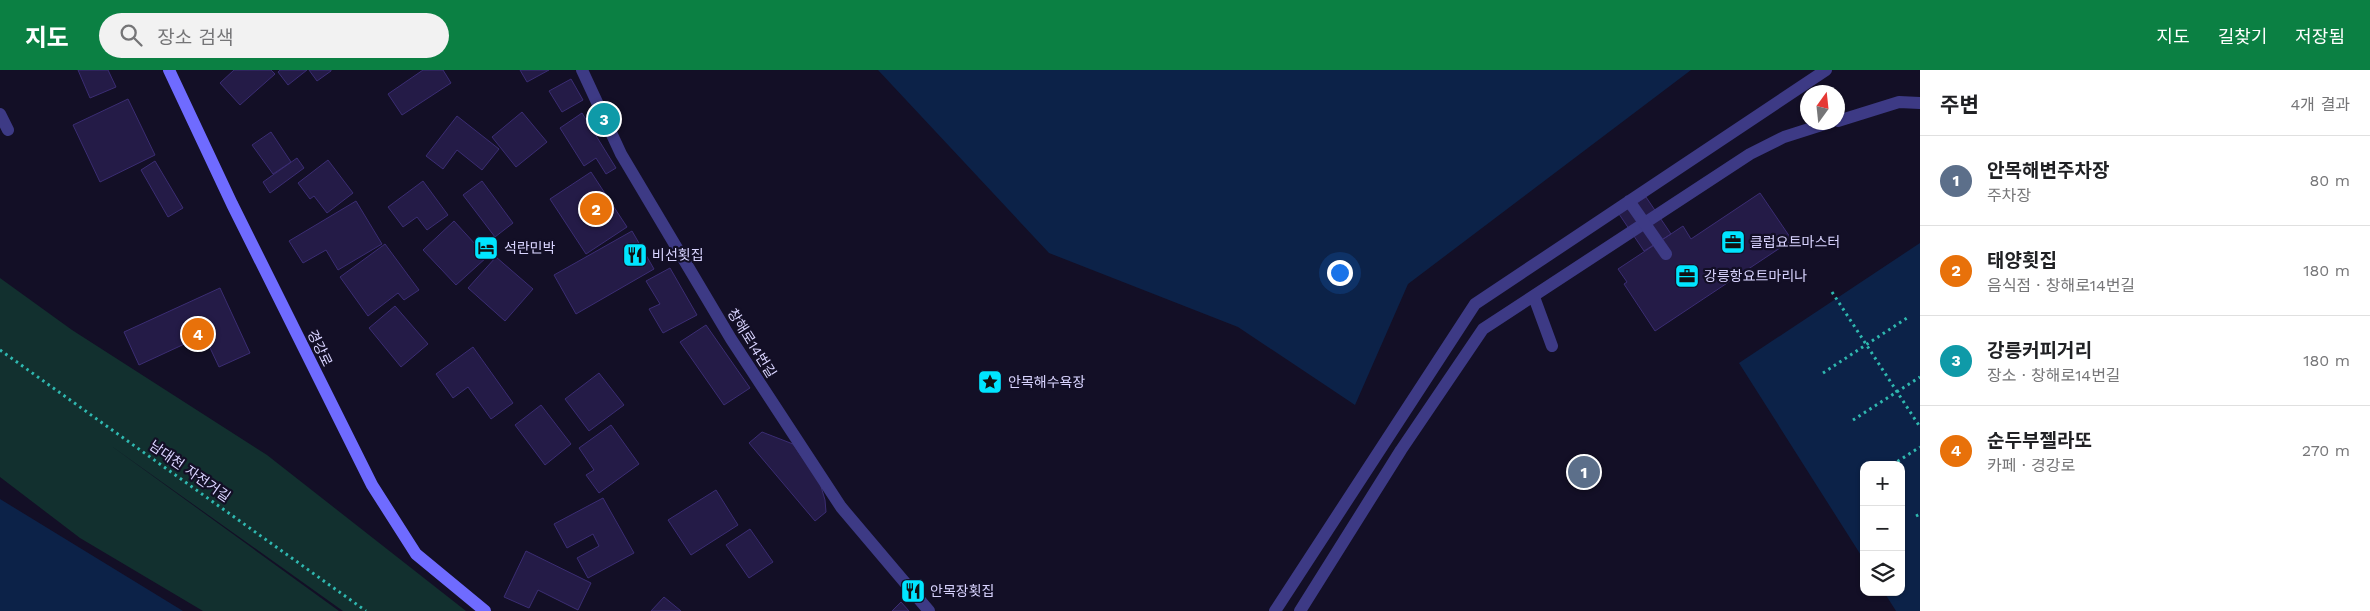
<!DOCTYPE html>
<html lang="ko">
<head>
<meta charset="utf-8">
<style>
	:root { --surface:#fff; --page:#f2f2f2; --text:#202124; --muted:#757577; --line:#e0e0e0; --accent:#0b8043 }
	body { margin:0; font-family:"Work Sans","Noto Sans KR",sans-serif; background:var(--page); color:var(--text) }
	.controls { position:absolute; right:15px; bottom:15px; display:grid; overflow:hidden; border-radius:10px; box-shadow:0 1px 4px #0004 }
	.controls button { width:45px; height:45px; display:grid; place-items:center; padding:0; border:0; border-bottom:1px solid var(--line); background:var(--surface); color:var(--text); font:25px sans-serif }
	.compass { position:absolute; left:1800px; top:15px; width:45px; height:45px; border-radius:50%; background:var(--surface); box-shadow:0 1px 4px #0004; rotate:15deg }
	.you { position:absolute; left:1339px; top:202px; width:18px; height:18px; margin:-12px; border:4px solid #fff; border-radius:50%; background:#1a73e8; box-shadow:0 0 0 8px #1a73e833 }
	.badge { display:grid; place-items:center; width:32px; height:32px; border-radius:50%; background:var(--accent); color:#fff; font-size:16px; font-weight:700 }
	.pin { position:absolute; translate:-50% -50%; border:2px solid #fff; box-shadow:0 1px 5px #0006 }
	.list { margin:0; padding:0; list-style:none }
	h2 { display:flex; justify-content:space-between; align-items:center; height:65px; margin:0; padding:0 20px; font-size:21px }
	h2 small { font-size:16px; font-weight:400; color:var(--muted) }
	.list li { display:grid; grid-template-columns:32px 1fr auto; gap:15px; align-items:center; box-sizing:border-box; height:90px; padding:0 20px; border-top:1px solid var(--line) }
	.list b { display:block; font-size:19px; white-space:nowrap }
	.list p { margin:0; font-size:16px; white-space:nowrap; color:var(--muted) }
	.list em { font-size:16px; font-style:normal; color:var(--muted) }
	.icon { flex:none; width:28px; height:28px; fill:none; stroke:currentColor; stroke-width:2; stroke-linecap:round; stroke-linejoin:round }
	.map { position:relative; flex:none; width:1920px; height:541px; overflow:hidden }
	header { display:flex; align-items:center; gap:30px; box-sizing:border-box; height:70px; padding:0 25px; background:var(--accent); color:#fff }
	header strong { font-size:24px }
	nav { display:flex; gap:28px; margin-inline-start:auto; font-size:18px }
	.search { width:350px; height:45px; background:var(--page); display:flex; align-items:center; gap:12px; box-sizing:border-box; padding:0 18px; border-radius:28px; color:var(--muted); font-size:19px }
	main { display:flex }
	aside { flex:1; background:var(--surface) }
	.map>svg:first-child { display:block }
</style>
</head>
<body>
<header>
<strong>지도</strong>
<div class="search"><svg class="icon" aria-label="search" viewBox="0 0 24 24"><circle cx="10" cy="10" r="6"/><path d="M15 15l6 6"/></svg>장소 검색</div>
<nav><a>지도</a><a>길찾기</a><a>저장됨</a></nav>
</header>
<main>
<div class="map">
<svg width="1920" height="541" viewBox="0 0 1920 541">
	<rect width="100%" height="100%" fill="#130f26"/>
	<path fill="#12302f" d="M 0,208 L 72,260 L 267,385 L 466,541 L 343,541 L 110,375 L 339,541 L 203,541 L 80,468 L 0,407 Z"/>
	<path fill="#0c2248" d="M 878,0 L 1691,0 L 1408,214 L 1355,335 L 1238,257 L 1049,183 Z
		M 1920,173 L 1920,541 L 1896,541 L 1884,522 L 1901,522 L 1901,395 L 1864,395 L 1864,490 L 1739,293 Z
		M 0,429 L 183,541 L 0,541 Z"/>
	<path fill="#241b47" stroke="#3b2d73" d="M 78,0 L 108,0 L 116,17 L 90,28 Z
		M 234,0 L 271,0 L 275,4 L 240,35 L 220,13 Z
		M 280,0 L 307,0 L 288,15 L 278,2 Z
		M 309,0 L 331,0 L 331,1 L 317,11 Z
		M 423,0 L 443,0 L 451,13 L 402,45 L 388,24 Z
		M 520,0 L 549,0 L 527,12 Z
		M 571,9 L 583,30 L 562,42 L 549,21 Z
		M 128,29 L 155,85 L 100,112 L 73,55 Z
		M 522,42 L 547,72 L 516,97 L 492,67 Z
		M 582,43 L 616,98 L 606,104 L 596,88 L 584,96 L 560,58 Z
		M 457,46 L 499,79 L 482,100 L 457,80 L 443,99 L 426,86 Z
		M 271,62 L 291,92 L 273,104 L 252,75 Z
		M 297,88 L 304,98 L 270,123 L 263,112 Z
		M 328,90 L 353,123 L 327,143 L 314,126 L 310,129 L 298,113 Z
		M 155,91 L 183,138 L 168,147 L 141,100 Z
		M 591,102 L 627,157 L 586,184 L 550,129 Z
		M 423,111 L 448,145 L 427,160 L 417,147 L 403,157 L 388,137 Z
		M 482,111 L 513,153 L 495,167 L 463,125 Z
		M 1760,123 L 1792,170 L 1655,261 L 1624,214 L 1627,212 L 1618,199 L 1683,156 L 1691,169 Z
		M 1646,127 L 1671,164 L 1644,181 L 1619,144 Z
		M 356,131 L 382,174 L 338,200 L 326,180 L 303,193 L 289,171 Z
		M 454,151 L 487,187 L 456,215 L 423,180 Z
		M 632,161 L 654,199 L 576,244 L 554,205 Z
		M 385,174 L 419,220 L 404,230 L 398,223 L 368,246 L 340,207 Z
		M 496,187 L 533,219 L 505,251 L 468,218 Z
		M 670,198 L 697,245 L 663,263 L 649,239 L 660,234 L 646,211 Z
		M 220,218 L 250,283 L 219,297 L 204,265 L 139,295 L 124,262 Z
		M 395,236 L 428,274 L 401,297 L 369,258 Z
		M 706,255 L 750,318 L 724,335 L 680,272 Z
		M 473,277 L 513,333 L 491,349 L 468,317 L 453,328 L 436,304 Z
		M 599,303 L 624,335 L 589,361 L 565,329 Z
		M 541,335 L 571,374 L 545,395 L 515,355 Z
		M 611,355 L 639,394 L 599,423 L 586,405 L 594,400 L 579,378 Z
		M 762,362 L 793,374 L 820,413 L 825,430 L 826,442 L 815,451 L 749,373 Z
		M 716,420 L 738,455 L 691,485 L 668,450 Z
		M 603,428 L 634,483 L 588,508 L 577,488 L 599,476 L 593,464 L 567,478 L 554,454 Z
		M 750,459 L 773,492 L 749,508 L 726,475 Z
		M 526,481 L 591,513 L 578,540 L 538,520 L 529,538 L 504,527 Z
		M 664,527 L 681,541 L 651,541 Z
		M 901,532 L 909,541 L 892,541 Z"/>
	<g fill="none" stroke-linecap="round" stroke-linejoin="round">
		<path stroke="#2fb8b0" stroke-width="3" stroke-dasharray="2.5 4" stroke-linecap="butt" d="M 1832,222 L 1920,357
			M 0,280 L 366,541
			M 1823,303 L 1910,246
			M 1853,350 L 1920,307
			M 1892,395 L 1920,377
			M 1916,446 L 1920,444"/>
		<path stroke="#3d3a85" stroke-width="12" d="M 0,44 L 8,60
			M 1838,51 L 1899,32 L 1920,33
			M 1534,227 L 1552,276
			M 1300,541 L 1401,380 L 1483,259 L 1750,84 L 1784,67 L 1831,52"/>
		<path stroke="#3d3a85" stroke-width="12" d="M 582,0 L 621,84 L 731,269 L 841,437 L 929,541
			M 1629,131 L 1666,184
			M 1275,541 L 1475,234 L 1826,0"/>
		<path stroke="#6f6bff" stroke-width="12" d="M 169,0 L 232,134 L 372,415 L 416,484 L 485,541"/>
	</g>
	<defs>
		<symbol id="office-square" viewBox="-11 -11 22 22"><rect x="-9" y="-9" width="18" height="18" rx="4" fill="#00e5ff" stroke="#130f26"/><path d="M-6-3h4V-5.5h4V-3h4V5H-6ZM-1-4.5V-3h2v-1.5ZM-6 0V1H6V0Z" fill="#111"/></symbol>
		<symbol id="hotel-square" viewBox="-11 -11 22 22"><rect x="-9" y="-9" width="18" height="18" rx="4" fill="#00e5ff" stroke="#130f26"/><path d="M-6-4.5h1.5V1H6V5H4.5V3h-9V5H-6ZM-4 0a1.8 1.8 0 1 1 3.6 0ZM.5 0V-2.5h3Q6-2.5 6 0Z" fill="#111"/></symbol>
		<symbol id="restaurant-square" viewBox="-11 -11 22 22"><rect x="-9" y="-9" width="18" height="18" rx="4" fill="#00e5ff" stroke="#130f26"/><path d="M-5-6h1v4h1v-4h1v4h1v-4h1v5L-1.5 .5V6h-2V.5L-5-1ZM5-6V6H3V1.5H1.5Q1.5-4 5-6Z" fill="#111"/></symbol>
		<symbol id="sight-square" viewBox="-11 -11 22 22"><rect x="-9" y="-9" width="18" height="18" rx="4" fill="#00e5ff" stroke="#130f26"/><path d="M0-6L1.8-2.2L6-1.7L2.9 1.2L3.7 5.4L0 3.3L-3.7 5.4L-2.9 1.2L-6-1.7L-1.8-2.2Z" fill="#111"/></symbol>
	</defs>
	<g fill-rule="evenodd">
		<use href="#office-square" x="1719" y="158" width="28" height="28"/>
		<use href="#hotel-square" x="472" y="164" width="28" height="28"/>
		<use href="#restaurant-square" x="621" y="171" width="28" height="28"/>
		<use href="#office-square" x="1673" y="192" width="28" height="28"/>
		<use href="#sight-square" x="976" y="298" width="28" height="28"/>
		<use href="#restaurant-square" x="899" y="507" width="28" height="28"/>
	</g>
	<g text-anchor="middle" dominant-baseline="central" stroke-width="4.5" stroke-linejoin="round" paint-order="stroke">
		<g font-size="14" fill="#d9d4ff" stroke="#130f26" text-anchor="start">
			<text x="1750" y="172">클럽요트마스터</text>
			<text x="504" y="178">석란민박</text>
			<text x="652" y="185">비선횟집</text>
			<text x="1704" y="206">강릉항요트마리나</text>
			<text x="1008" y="312">안목해수욕장</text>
			<text x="930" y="521">안목장횟집</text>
		</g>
		<g font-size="14" fill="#d9d4ff" stroke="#130f26">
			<text transform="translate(752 273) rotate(58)">창해로14번길</text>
			<text transform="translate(320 278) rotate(64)">경강로</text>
			<text transform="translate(190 401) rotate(35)">남대천 자전거길</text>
		</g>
	</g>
</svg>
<div class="controls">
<button>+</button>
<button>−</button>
<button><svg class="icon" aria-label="layers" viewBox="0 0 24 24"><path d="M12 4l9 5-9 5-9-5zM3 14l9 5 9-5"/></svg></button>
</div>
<svg class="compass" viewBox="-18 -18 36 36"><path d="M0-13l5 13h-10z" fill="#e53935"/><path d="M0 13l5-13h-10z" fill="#757577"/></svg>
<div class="you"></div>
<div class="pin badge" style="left:1584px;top:402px;background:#5c6f8a">1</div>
<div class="pin badge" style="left:596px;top:139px;background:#e8710a">2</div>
<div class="pin badge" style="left:604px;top:49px;background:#0f9aa8">3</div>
<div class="pin badge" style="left:198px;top:264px;background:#e8710a">4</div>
</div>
<aside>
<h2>주변<small>4개 결과</small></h2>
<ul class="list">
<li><span class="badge" style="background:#5c6f8a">1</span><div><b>안목해변주차장</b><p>주차장</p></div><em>80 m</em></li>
<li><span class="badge" style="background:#e8710a">2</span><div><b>태양횟집</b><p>음식점 · 창해로14번길</p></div><em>180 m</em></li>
<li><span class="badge" style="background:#0f9aa8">3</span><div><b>강릉커피거리</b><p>장소 · 창해로14번길</p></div><em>180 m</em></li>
<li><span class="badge" style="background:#e8710a">4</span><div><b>순두부젤라또</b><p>카페 · 경강로</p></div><em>270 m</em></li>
</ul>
</aside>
</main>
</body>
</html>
